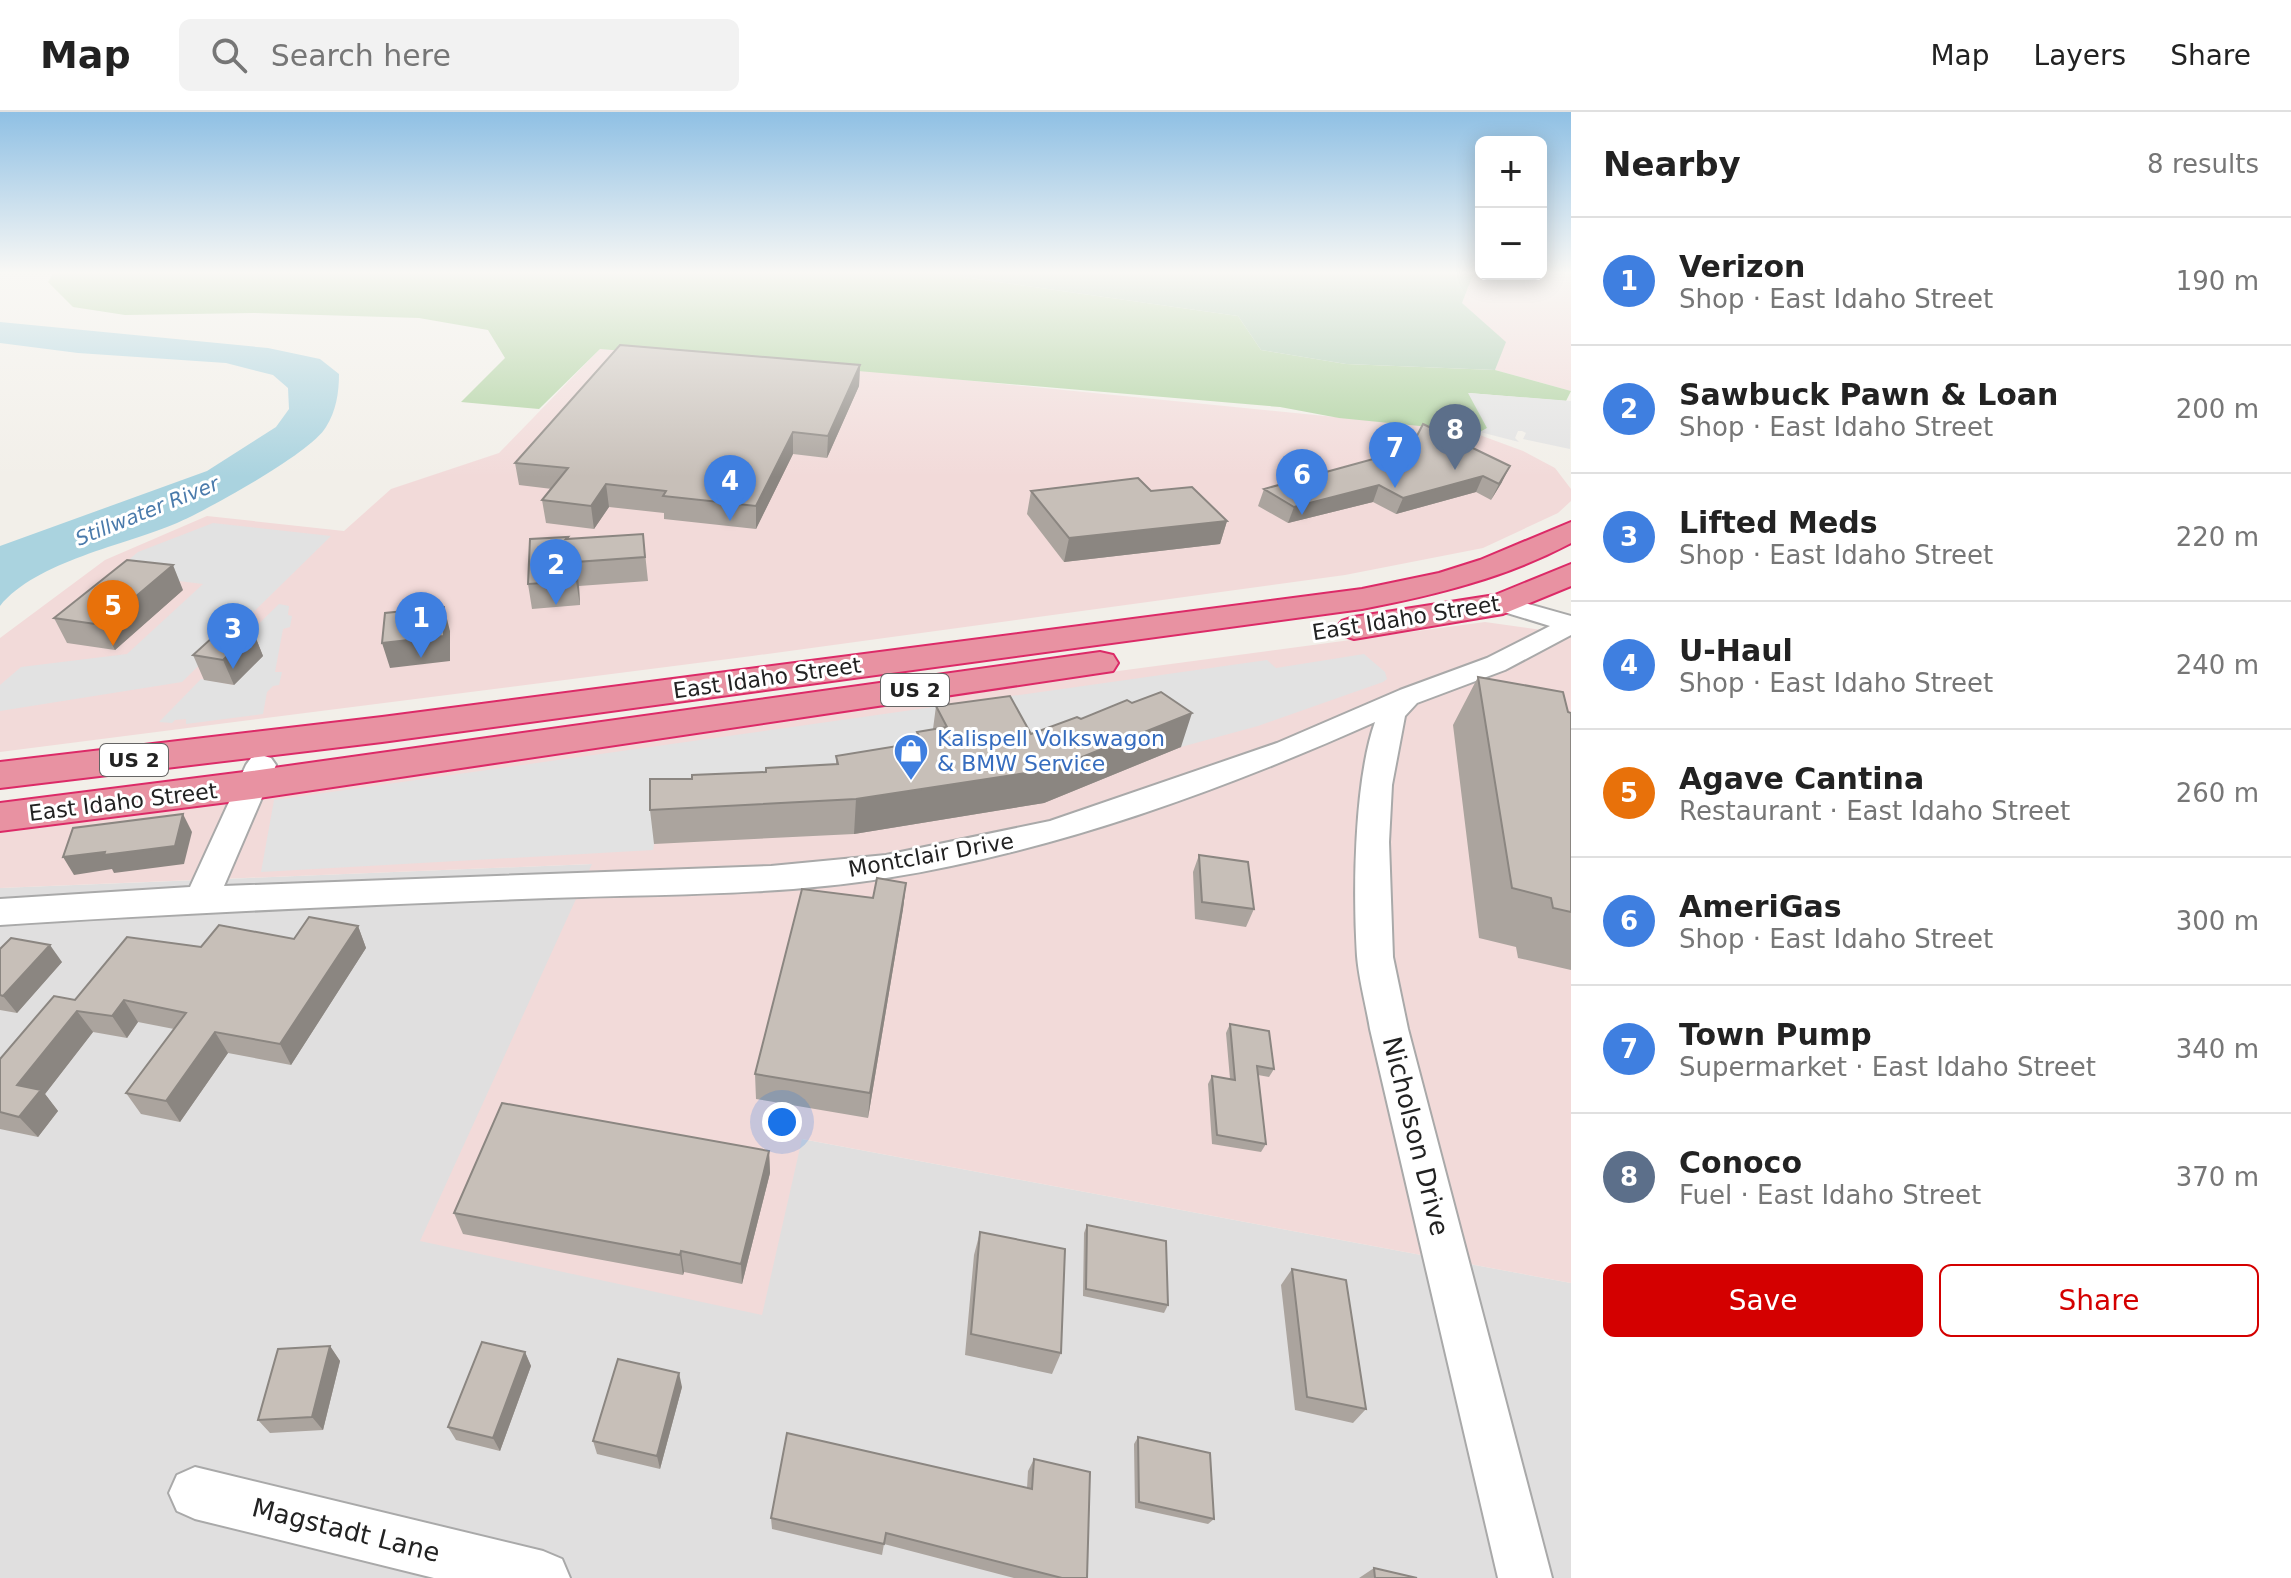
<!DOCTYPE html>
<html lang="en">
<head>
<meta charset="utf-8">
<style>
	:root { --surface:#fff; --page:#f2f2f2; --text:#222; --muted:#767676; --line:#e0e0e0; --accent:#d40000 }
	body { margin:0; font-family:"DejaVu Sans",sans-serif; background:var(--page); color:var(--text) }
	.controls { position:absolute; right:24px; top:24px; display:grid; overflow:hidden; border-radius:12px; box-shadow:0 4px 20px #0003 }
	.controls button { width:72px; height:72px; display:grid; place-items:center; padding:0; border:0; border-bottom:2px solid var(--line); background:var(--surface); color:var(--text); font:40px sans-serif }
	.you { position:absolute; left:782px; top:1010px; width:28px; height:28px; margin:-20px; border:6px solid #fff; border-radius:50%; background:#1a73e8; box-shadow:0 0 0 12px #1a73e833 }
	.badge { display:grid; place-items:center; width:52px; height:52px; border-radius:50%; background:var(--accent); color:#fff; font-size:26px; font-weight:700 }
	.pin { position:absolute; translate:-50% -66px; filter:drop-shadow(0 2px 4px #0008) }
	.pin::after { content:''; position:absolute; top:42px; width:28px; height:24px; background:inherit; clip-path:polygon(0 0,100% 0,50% 100%) }
	.list { margin:0; padding:0; list-style:none }
	h2 { display:flex; justify-content:space-between; align-items:center; height:104px; margin:0; padding:0 32px; font-size:34px }
	h2 small { font-size:26px; font-weight:400; color:var(--muted) }
	.list li { display:grid; grid-template-columns:52px 1fr auto; gap:24px; align-items:center; box-sizing:border-box; height:128px; padding:0 32px; border-top:2px solid var(--line) }
	.list b { display:block; font-size:30px; white-space:nowrap }
	.list p { margin:0; font-size:26px; white-space:nowrap; color:var(--muted) }
	.list em { font-size:26px; font-style:normal; color:var(--muted) }
	.actions { display:flex; gap:16px; padding:24px 32px }
	.actions a { flex:1; padding:18px 0; border:2px solid var(--accent); border-radius:12px; text-align:center; font-size:28px; color:var(--accent) }
	.actions .main { background:var(--accent); color:#fff }
	.icon { flex:none; width:44px; height:44px; fill:none; stroke:currentColor; stroke-width:2; stroke-linecap:round; stroke-linejoin:round }
	.map { position:relative; flex:none; width:1571px; height:1466px; overflow:hidden }
	header { display:flex; align-items:center; gap:48px; box-sizing:border-box; height:112px; padding:0 40px; background:var(--surface); border-bottom:2px solid var(--line) }
	header strong { font-size:38px }
	nav { display:flex; gap:44px; margin-inline-start:auto; font-size:28px }
	.search { width:560px; height:72px; background:var(--page); display:flex; align-items:center; gap:20px; box-sizing:border-box; padding:0 28px; border-radius:12px; color:var(--muted); font-size:30px }
	main { display:flex }
	aside { flex:1; background:var(--surface) }
	.map>svg:first-child { display:block }
</style>
</head>
<body>
<header>
<strong>Map</strong>
<div class="search"><svg class="icon" aria-label="search" viewBox="0 0 24 24"><circle cx="10" cy="10" r="6"/><path d="M15 15l6 6"/></svg>Search here</div>
<nav><a>Map</a><a>Layers</a><a>Share</a></nav>
</header>
<main>
<div class="map">
<svg width="1571" height="1466" viewBox="0 0 1571 1466">
	<rect width="100%" height="100%" fill="#f2efe9"/>
	<path fill="#e0dfdf" d="M 593,752 L 421,1129 L 802,1027 L 1571,1171 L 1571,1466 L 0,1466 L 0,776 Z"/>
	<path fill="#f2dad9" d="M 1480,160 L 1571,160 L 1571,279 L 1495,258 L 1505,230 L 1462,191 L 1472,164 Z
		M 600,237 L 903,262 L 1466,318 L 1523,339 L 1555,356 L 1571,377 L 1571,389 L 1558,401 L 1483,436 L 1345,463 L 752,544 L 0,640 L 0,526 L 105,448 L 207,404 L 344,419 L 391,377 L 499,341 Z
		M 1485,510 L 1571,522 L 1571,1171 L 802,1027 L 762,1203 L 420,1129 L 592,752 L 0,776 L 0,717 L 1111,560 Z"/>
	<path fill="#add19e" d="M 54,160 L 927,160 L 1238,204 L 1261,238 L 1346,252 L 1495,258 L 1571,279 L 1566,289 L 1469,281 L 1488,316 L 1480,320 L 1339,306 L 1280,295 L 600,237 L 539,297 L 461,290 L 505,246 L 488,218 L 419,206 L 254,201 L 125,203 L 73,195 L 48,170 Z"/>
	<path fill="#aacbaf" d="M 927,160 L 1480,160 L 1472,165 L 1462,191 L 1506,230 L 1495,258 L 1346,252 L 1261,238 L 1238,204 Z"/>
	<path fill="#e2e2e2" d="M 1468,281 L 1571,289 L 1570,337 L 1523,327 L 1526,321 L 1522,319 L 1518,319 L 1515,326 L 1519,330 L 1480,320 L 1487,316 Z
		M 213,411 L 331,424 L 182,570 L 0,599 L 0,573 L 21,555 L 127,542 L 203,472 L 113,461 L 138,440 Z
		M 279,492 L 289,494 L 288,503 L 292,504 L 290,515 L 283,517 L 275,560 L 282,560 L 279,573 L 273,574 L 267,580 L 263,602 L 186,612 L 186,607 L 175,608 L 172,611 L 159,610 L 201,567 L 234,573 L 231,539 Z
		M 1364,542 L 1385,560 L 1387,567 L 1383,570 L 1258,614 L 1181,635 L 1151,614 L 654,732 L 653,738 L 261,760 L 274,688 L 1267,548 L 1276,556 Z"/>
	<path fill="#aad3df" d="M 0,210 L 268,236 L 320,247 L 339,262 C 339,281 336,299 326,315 C 311,341 207,398 177,411 C 126,433 36,449 0,494 L 0,434 L 207,359 L 276,315 L 289,297 L 288,276 L 273,263 L 226,251 L 78,241 L 0,231 Z"/>
	<g fill="none" stroke-linecap="round" stroke-linejoin="round">
		<defs>
			<path id="minor" d="M 1503,485 L 1571,504 L 1571,523 L 1505,558 L 1417,591 L 1405,604 L 1392,673 L 1389,730 L 1393,845 L 1408,917 L 1552,1466 L 1498,1466 L 1370,917 C 1366,893 1359,868 1357,844 C 1353,780 1354,670 1375,610 C 1220,679 1055,739 886,766 C 776,784 661,782 549,786 C 366,793 183,801 0,813 L 0,787 L 190,775 L 246,653 L 251,646 L 261,643 L 271,646 L 276,653 L 224,774 L 771,754 L 886,743 L 1050,709 L 1277,631 L 1400,578 L 1487,546 L 1550,514 L 1494,497 L 1491,492 L 1494,487 Z
				M 195,1355 L 543,1439 L 562,1447 L 570,1466 L 434,1466 L 195,1407 L 177,1399 L 169,1381 L 177,1363 Z"/>
			<path id="highway" d="M 1571,410 L 1571,431 C 1505,466 1435,483 1362,497 L 382,630 L 0,676 L 0,650 L 382,605 L 1362,477 L 1439,461 L 1480,448 Z
				M 1571,452 L 1571,474 L 1503,502 L 1354,527 L 1342,523 L 1336,516 L 1342,509 L 1354,505 L 1495,483 Z
				M 1100,540 L 1113,543 L 1118,551 L 1113,559 L 252,687 L 0,719 L 0,691 L 252,659 Z"/>
		</defs>
		<use href="#minor" stroke="#a9a9a9" stroke-width="4"/>
		<use href="#highway" stroke="#dc2a67" stroke-width="4"/>
		<use href="#minor" fill="#fff" fill-rule="evenodd"/>
		<use href="#highway" fill="#e892a2" fill-rule="evenodd"/>
	</g>
	<path fill="#aba49e" d="M 860,253 L 859,274 L 827,346 L 793,342 L 756,417 L 664,407 L 664,401 L 609,395 L 594,417 L 546,411 L 542,388 L 552,377 L 519,373 L 515,351 Z
		M 1423,312 L 1502,370 L 1491,388 L 1476,380 L 1396,402 L 1373,390 L 1288,411 L 1258,394 L 1264,377 L 1402,353 Z
		M 1031,379 L 1151,379 L 1227,409 L 1220,432 L 1064,450 L 1027,402 Z
		M 643,422 L 648,469 L 579,474 L 580,493 L 532,497 L 528,472 L 568,425 L 568,427 Z
		M 183,478 L 115,538 L 67,531 L 54,506 Z
		M 253,519 L 263,544 L 234,573 L 204,568 L 193,543 Z
		M 1478,565 L 1571,601 L 1571,858 L 1518,846 L 1516,835 L 1479,826 L 1453,613 Z
		M 936,594 L 1031,622 L 1081,607 L 1181,635 L 1044,691 L 854,722 L 654,732 L 650,698 L 692,667 L 836,652 L 836,644 L 916,631 L 917,620 L 933,617 Z
		M 1199,743 L 1254,797 L 1246,815 L 1195,807 L 1193,760 Z
		M 906,771 L 903,797 L 868,1006 L 756,987 L 755,962 L 873,786 Z
		M 358,814 L 366,836 L 291,953 L 228,941 L 180,1010 L 141,1002 L 126,981 L 174,917 L 138,910 L 127,926 L 93,920 L 45,982 L 58,999 L 38,1025 L 0,1017 L 0,947 L 75,888 L 294,827 Z
		M 0,837 L 62,850 L 17,901 L 0,898 Z
		M 1230,912 L 1274,957 L 1269,965 L 1258,963 L 1266,1032 L 1261,1040 L 1212,1032 L 1208,972 L 1212,964 L 1230,967 L 1226,921 Z
		M 769,1039 L 770,1061 L 742,1172 L 684,1160 L 683,1163 L 463,1122 L 454,1101 Z
		M 1087,1113 L 1168,1193 L 1164,1201 L 1083,1184 L 1084,1121 Z
		M 980,1120 L 1061,1241 L 1052,1262 L 965,1243 L 974,1143 Z
		M 1292,1157 L 1366,1297 L 1353,1311 L 1295,1298 L 1281,1173 Z
		M 330,1234 L 340,1249 L 323,1318 L 270,1321 L 258,1308 Z
		M 525,1240 L 531,1254 L 500,1339 L 456,1328 L 448,1315 Z
		M 682,1275 L 660,1357 L 597,1342 L 593,1329 Z
		M 1138,1325 L 1214,1407 L 1208,1412 L 1135,1396 L 1134,1332 Z
		M 1034,1347 L 1087,1466 L 1014,1466 L 884,1432 L 882,1443 L 772,1417 L 771,1406 L 1027,1376 L 1028,1359 Z
		M 1374,1456 L 1417,1466 L 1359,1466 Z"/>
	<path fill="#8b8681" d="M 860,253 L 859,274 L 827,346 L 828,324 Z
		M 793,320 L 793,342 L 756,417 L 756,394 Z
		M 1510,354 L 1502,370 L 1491,388 L 1499,372 Z
		M 1483,364 L 1476,380 L 1396,402 L 1403,386 Z
		M 606,372 L 609,395 L 594,417 L 591,394 Z
		M 1379,373 L 1373,390 L 1288,411 L 1294,395 Z
		M 1227,409 L 1220,432 L 1064,450 L 1069,426 Z
		M 576,450 L 579,474 L 580,493 L 576,469 Z
		M 173,453 L 183,478 L 115,538 L 102,513 Z
		M 444,495 L 450,519 L 450,549 L 390,556 L 382,531 Z
		M 253,519 L 263,544 L 234,573 L 223,548 Z
		M 1192,601 L 1181,635 L 1044,691 L 854,722 L 856,687 Z
		M 183,702 L 192,720 L 184,752 L 114,761 L 112,757 L 74,763 L 63,745 Z
		M 906,771 L 903,797 L 868,1006 L 870,981 Z
		M 358,814 L 366,836 L 291,953 L 280,932 Z
		M 50,833 L 62,850 L 17,901 L 3,884 Z
		M 124,888 L 138,910 L 127,926 L 112,904 Z
		M 77,899 L 93,920 L 45,982 L 58,999 L 38,1025 L 19,1005 L 17,973 Z
		M 215,920 L 228,941 L 180,1010 L 166,989 Z
		M 769,1039 L 770,1061 L 742,1172 L 741,1152 Z
		M 681,1139 L 684,1160 L 683,1163 L 680,1143 Z
		M 330,1234 L 340,1249 L 323,1318 L 312,1305 Z
		M 525,1240 L 531,1254 L 500,1339 L 493,1326 Z
		M 679,1261 L 682,1275 L 660,1357 L 657,1344 Z"/>
	<path fill="#c7bfb8" stroke="#8b8681" stroke-width="2" d="M 620,233 L 860,253 L 828,324 L 793,320 L 756,394 L 663,384 L 666,379 L 606,372 L 591,394 L 542,388 L 568,356 L 515,351 Z
		M 1423,312 L 1510,354 L 1499,372 L 1483,364 L 1403,386 L 1379,373 L 1294,395 L 1264,377 L 1384,344 L 1402,353 Z
		M 1138,366 L 1151,379 L 1192,375 L 1227,409 L 1069,426 L 1031,379 Z
		M 643,422 L 645,445 L 576,450 L 576,469 L 528,472 L 530,427 L 568,425 L 566,427 Z
		M 127,448 L 173,453 L 102,513 L 54,506 Z
		M 444,495 L 444,524 L 382,531 L 385,501 Z
		M 224,515 L 253,519 L 223,548 L 193,543 Z
		M 1478,565 L 1563,580 L 1568,600 L 1571,601 L 1571,800 L 1553,796 L 1551,786 L 1512,776 Z
		M 1161,580 L 1192,601 L 1052,657 L 856,687 L 650,698 L 650,667 L 692,667 L 692,663 L 766,660 L 766,656 L 838,652 L 836,644 L 922,630 L 917,620 L 947,615 L 936,594 L 1010,584 L 1031,622 L 1077,605 L 1081,607 L 1127,588 L 1132,591 Z
		M 183,702 L 175,734 L 104,743 L 105,740 L 63,745 L 73,716 Z
		M 1199,743 L 1248,750 L 1254,797 L 1202,790 Z
		M 877,766 L 906,771 L 870,981 L 755,962 L 802,777 L 873,786 Z
		M 309,805 L 358,814 L 280,932 L 215,920 L 166,989 L 126,981 L 186,901 L 124,888 L 112,904 L 77,899 L 17,973 L 41,978 L 19,1005 L 0,1000 L 0,947 L 54,884 L 75,888 L 127,825 L 201,835 L 219,813 L 294,827 Z
		M 11,826 L 50,833 L 3,884 L 0,883 L 0,837 Z
		M 1230,912 L 1269,919 L 1274,957 L 1257,954 L 1266,1032 L 1217,1023 L 1212,964 L 1235,968 Z
		M 502,991 L 769,1039 L 741,1152 L 681,1139 L 680,1143 L 454,1101 Z
		M 1087,1113 L 1166,1129 L 1168,1193 L 1086,1177 Z
		M 980,1120 L 1065,1137 L 1061,1241 L 971,1222 Z
		M 1292,1157 L 1346,1168 L 1366,1297 L 1307,1285 Z
		M 482,1230 L 525,1240 L 493,1326 L 448,1315 Z
		M 330,1234 L 312,1305 L 258,1308 L 278,1237 Z
		M 618,1247 L 679,1261 L 657,1344 L 593,1329 Z
		M 787,1321 L 1032,1377 L 1034,1347 L 1090,1360 L 1087,1466 L 1062,1466 L 886,1421 L 884,1432 L 771,1406 Z
		M 1138,1325 L 1210,1341 L 1214,1407 L 1139,1390 Z
		M 1374,1456 L 1417,1466 L 1375,1466 Z"/>
	<linearGradient id="sky" x2="0" y2="1"><stop stop-color="#8fc0e4"/><stop offset="0.44" stop-color="#f9f8f5"/><stop offset="1" stop-color="#f9f8f5" stop-opacity="0"/></linearGradient>
	<rect width="1571" height="365" fill="url(#sky)"/>
	<defs>
		<symbol id="shop-pin" viewBox="-11 -11 22 30"><path d="M0 17L-7.5 6A9.5 9.5 0 1 1 7.5 6Z" fill="#3f7fe0" stroke="#fff"/><path d="M-5-2.5h2.3a2.7 3.5 0 0 1 5.4 0H5L5.5 6h-11ZM-1.5-2.5h3a1.5 2.3 0 0 0-3 0Z" fill="#fff"/></symbol>
	</defs>
	<g fill-rule="evenodd">
		<use href="#shop-pin" x="891" y="619" width="40" height="54"/>
	</g>
	<g text-anchor="middle" dominant-baseline="central" stroke-width="6" stroke-linejoin="round" paint-order="stroke">
		<g font-size="20" font-style="italic" fill="#4a7aab" stroke="#fff">
			<text transform="translate(147 399) rotate(-22)">Stillwater River</text>
		</g>
		<g fill="#fff" stroke="#646464" stroke-width="2">
			<rect x="881" y="562" width="68" height="32" rx="6"/>
			<rect x="100" y="632" width="68" height="32" rx="6"/>
		</g>
		<g font-size="20" font-weight="bold" fill="#222">
			<text x="915" y="578">US 2</text>
			<text x="134" y="648">US 2</text>
		</g>
		<g font-size="22" fill="#222" stroke="#fff">
			<text transform="translate(1406 506) rotate(-9)">East Idaho Street</text>
			<text transform="translate(767 566) rotate(-8)">East Idaho Street</text>
			<text transform="translate(123 690) rotate(-7)">East Idaho Street</text>
			<text transform="translate(931 743) rotate(-10)">Montclair Drive</text>
		</g>
		<g font-size="22" fill="#366cbe" stroke="#fff" text-anchor="start">
			<text x="937" y="626">Kalispell Volkswagon<tspan x="937" dy="25">&amp; BMW Service</tspan></text>
		</g>
		<g font-size="26" fill="#222" stroke="#fff">
			<text transform="translate(1416 1024) rotate(76)">Nicholson Drive</text>
			<text transform="translate(346 1418) rotate(14)">Magstadt Lane</text>
		</g>
	</g>
</svg>
<div class="controls">
<button>+</button>
<button>−</button>
</div>
<div class="you"></div>
<div class="pin badge" style="left:421px;top:546px;background:#3f7fe0">1</div>
<div class="pin badge" style="left:556px;top:493px;background:#3f7fe0">2</div>
<div class="pin badge" style="left:233px;top:557px;background:#3f7fe0">3</div>
<div class="pin badge" style="left:730px;top:409px;background:#3f7fe0">4</div>
<div class="pin badge" style="left:113px;top:534px;background:#e8710a">5</div>
<div class="pin badge" style="left:1302px;top:403px;background:#3f7fe0">6</div>
<div class="pin badge" style="left:1395px;top:376px;background:#3f7fe0">7</div>
<div class="pin badge" style="left:1455px;top:358px;background:#5c6f8a">8</div>
</div>
<aside>
<h2>Nearby<small>8 results</small></h2>
<ul class="list">
<li><span class="badge" style="background:#3f7fe0">1</span><div><b>Verizon</b><p>Shop · East Idaho Street</p></div><em>190 m</em></li>
<li><span class="badge" style="background:#3f7fe0">2</span><div><b>Sawbuck Pawn &amp; Loan</b><p>Shop · East Idaho Street</p></div><em>200 m</em></li>
<li><span class="badge" style="background:#3f7fe0">3</span><div><b>Lifted Meds</b><p>Shop · East Idaho Street</p></div><em>220 m</em></li>
<li><span class="badge" style="background:#3f7fe0">4</span><div><b>U-Haul</b><p>Shop · East Idaho Street</p></div><em>240 m</em></li>
<li><span class="badge" style="background:#e8710a">5</span><div><b>Agave Cantina</b><p>Restaurant · East Idaho Street</p></div><em>260 m</em></li>
<li><span class="badge" style="background:#3f7fe0">6</span><div><b>AmeriGas</b><p>Shop · East Idaho Street</p></div><em>300 m</em></li>
<li><span class="badge" style="background:#3f7fe0">7</span><div><b>Town Pump</b><p>Supermarket · East Idaho Street</p></div><em>340 m</em></li>
<li><span class="badge" style="background:#5c6f8a">8</span><div><b>Conoco</b><p>Fuel · East Idaho Street</p></div><em>370 m</em></li>
</ul>
<div class="actions"><a class="main">Save</a><a>Share</a></div>
</aside>
</main>
</body>
</html>
